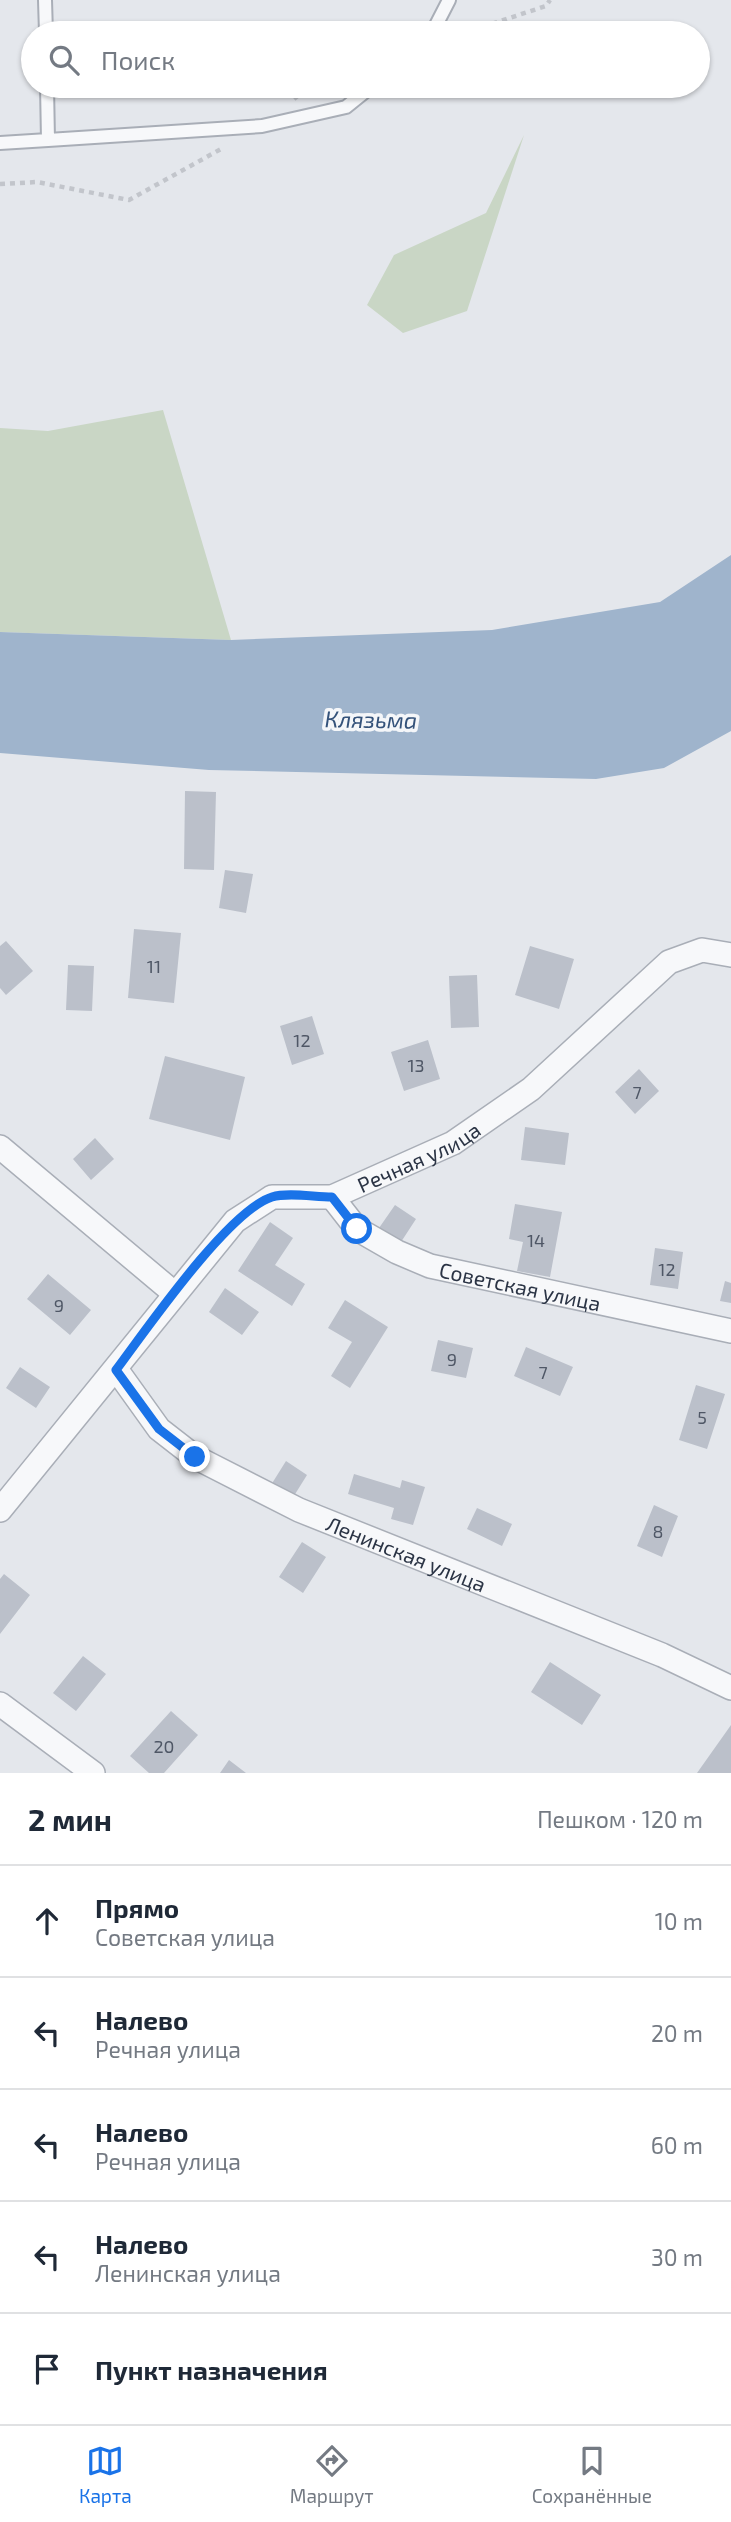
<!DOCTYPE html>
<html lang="ru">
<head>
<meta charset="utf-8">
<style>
	:root { --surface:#fff; --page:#f2f2f3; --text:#1f2937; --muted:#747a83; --line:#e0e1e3; --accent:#1a73e8 }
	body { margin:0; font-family:"Exo 2",sans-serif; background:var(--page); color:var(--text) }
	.stop { position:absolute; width:21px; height:21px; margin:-16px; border:5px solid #1a73e8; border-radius:50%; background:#fff }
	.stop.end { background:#1a73e8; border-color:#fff; box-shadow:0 2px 7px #0008 }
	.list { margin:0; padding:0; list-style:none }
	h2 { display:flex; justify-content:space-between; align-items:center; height:91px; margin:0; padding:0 28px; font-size:30px }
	h2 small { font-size:23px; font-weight:400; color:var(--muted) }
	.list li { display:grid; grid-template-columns:46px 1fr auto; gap:21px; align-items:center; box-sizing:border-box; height:112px; padding:0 28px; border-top:2px solid var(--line) }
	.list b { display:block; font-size:26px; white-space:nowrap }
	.list p { margin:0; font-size:23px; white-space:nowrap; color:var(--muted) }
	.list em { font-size:23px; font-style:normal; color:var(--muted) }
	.icon { flex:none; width:38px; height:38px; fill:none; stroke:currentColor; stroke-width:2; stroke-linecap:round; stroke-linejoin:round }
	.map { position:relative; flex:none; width:731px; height:1773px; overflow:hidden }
	.search { position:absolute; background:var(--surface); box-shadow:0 2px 5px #0004; left:21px; right:21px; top:21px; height:77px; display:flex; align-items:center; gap:18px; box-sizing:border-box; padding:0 24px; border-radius:38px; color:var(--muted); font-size:26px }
	.sheet { height:651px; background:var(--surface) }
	nav { display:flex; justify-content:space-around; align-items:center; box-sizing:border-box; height:98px; border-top:2px solid var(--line); background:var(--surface); font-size:19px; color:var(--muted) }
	nav a { display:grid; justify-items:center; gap:4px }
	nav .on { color:var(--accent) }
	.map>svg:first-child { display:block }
</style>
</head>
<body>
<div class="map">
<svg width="731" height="1773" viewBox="0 0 731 1773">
	<rect width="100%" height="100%" fill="#e4e7ec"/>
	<path fill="#c9d6c5" d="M 524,135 L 467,311 L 403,333 L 367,305 L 394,255 L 486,213 Z
		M 163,410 L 231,640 L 0,632 L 0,428 L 48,431 Z"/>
	<path fill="#9fb4cc" d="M 731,555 L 731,731 L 664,768 L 596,779 L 209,770 L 0,753 L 0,632 L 231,640 L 492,630 L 660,602 Z"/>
	<path fill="#bbc0ca" d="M 185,791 L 216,792 L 214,870 L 184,869 Z
		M 225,870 L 253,874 L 246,913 L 219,908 Z
		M 134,929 L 181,933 L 174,1003 L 128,998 Z
		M 6,941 L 33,971 L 6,995 L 0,988 L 0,946 Z
		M 530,946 L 574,959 L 559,1009 L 515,995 Z
		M 68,965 L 94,966 L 92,1011 L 66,1010 Z
		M 477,975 L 479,1027 L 451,1028 L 449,976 Z
		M 312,1016 L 324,1054 L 292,1065 L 280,1026 Z
		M 428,1040 L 440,1079 L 404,1091 L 391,1052 Z
		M 165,1056 L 245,1077 L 230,1140 L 149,1119 Z
		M 639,1069 L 659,1091 L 635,1114 L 615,1092 Z
		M 525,1127 L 569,1133 L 565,1165 L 521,1160 Z
		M 95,1138 L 114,1159 L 91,1180 L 73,1159 Z
		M 515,1204 L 562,1212 L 550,1277 L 517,1271 L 523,1242 L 509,1239 Z
		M 395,1205 L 416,1219 L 401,1242 L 379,1228 Z
		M 270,1222 L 293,1238 L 275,1265 L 305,1284 L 292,1306 L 238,1271 Z
		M 655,1248 L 683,1252 L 678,1289 L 650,1285 Z
		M 48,1274 L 91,1310 L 70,1335 L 27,1299 Z
		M 725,1281 L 731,1283 L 731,1303 L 720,1301 Z
		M 225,1288 L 259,1312 L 242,1335 L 209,1312 Z
		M 345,1300 L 388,1327 L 350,1388 L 331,1376 L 352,1342 L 328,1328 Z
		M 438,1340 L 473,1348 L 466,1378 L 431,1371 Z
		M 526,1347 L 573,1367 L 560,1396 L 514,1376 Z
		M 20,1367 L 50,1387 L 36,1408 L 6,1388 Z
		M 696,1385 L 725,1394 L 707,1449 L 679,1440 Z
		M 286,1461 L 307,1475 L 292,1499 L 271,1485 Z
		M 354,1474 L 400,1488 L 402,1480 L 425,1487 L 413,1525 L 391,1519 L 394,1508 L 348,1494 Z
		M 654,1505 L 678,1516 L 662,1557 L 637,1546 Z
		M 477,1508 L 512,1524 L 502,1546 L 467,1529 Z
		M 302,1542 L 326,1557 L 303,1593 L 279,1577 Z
		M 4,1574 L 30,1595 L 0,1634 L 0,1579 Z
		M 83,1656 L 106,1674 L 76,1711 L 53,1693 Z
		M 550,1662 L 601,1695 L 582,1725 L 531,1692 Z
		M 171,1711 L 198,1735 L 164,1773 L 149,1773 L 130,1756 Z
		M 731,1725 L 731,1773 L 697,1773 Z
		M 229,1760 L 246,1773 L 220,1773 Z"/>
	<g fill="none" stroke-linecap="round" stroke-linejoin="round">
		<defs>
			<path id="service" d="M 45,0 L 46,33
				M 432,33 L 449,0
				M 48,140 L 262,126 L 346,107 L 372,86
				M 0,143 L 48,140 L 47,86"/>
			<g id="minor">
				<path d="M 0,1147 L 174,1293"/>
				<path id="s1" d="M 332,1197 L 357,1229 L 397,1252 L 430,1266 L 731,1331"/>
				<path id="s2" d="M 116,1369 L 159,1429 L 195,1457 L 299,1510 L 662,1655 L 731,1688"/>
				<path id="s3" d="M 0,1510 L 235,1221 L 272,1197 L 332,1197 L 453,1143 L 531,1089 L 669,962 L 702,950 L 731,955"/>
				<path d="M 0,1704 L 93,1773"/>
			</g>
		</defs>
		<use href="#service" stroke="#a9aeb7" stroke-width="16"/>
		<use href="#minor" stroke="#a9aeb7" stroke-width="26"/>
		<path stroke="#c2c5cb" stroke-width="4.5" stroke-dasharray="5 5" stroke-linecap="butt" d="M 464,33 L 546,6 L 550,0
			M 294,99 L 309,86
			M 0,184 L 37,182 L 129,200 L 221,149"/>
		<use href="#service" stroke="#f7f8fa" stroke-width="12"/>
		<use href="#minor" stroke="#f7f8fa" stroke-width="23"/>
	</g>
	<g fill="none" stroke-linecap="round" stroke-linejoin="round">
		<path stroke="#1a73e8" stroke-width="9" d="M 195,1457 L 159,1429 L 116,1370 C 146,1330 228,1211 272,1197 C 288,1192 314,1197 332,1197 L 357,1229"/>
	</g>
	<g text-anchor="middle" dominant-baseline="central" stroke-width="7" stroke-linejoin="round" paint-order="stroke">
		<g font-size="18" fill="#4f5766">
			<text x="154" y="966">11</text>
			<text x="302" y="1040">12</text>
			<text x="416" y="1065">13</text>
			<text x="637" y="1092">7</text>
			<text x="536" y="1240">14</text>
			<text x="667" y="1269">12</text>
			<text x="59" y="1305">9</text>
			<text x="452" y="1359">9</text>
			<text x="543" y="1372">7</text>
			<text x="702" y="1417">5</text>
			<text x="658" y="1531">8</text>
			<text x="164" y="1746">20</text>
		</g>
		<g font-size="21" fill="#2b3445" stroke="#f4f6f9">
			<text stroke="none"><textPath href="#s3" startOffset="572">Речная улица</textPath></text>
			<text stroke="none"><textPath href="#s1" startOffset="215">Советская улица</textPath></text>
			<text stroke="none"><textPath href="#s2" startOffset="352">Ленинская улица</textPath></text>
		</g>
		<g font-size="23" font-style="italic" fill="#34527a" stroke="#f4f6f9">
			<text transform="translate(371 719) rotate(1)">Клязьма</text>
		</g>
	</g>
</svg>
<div class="stop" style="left:357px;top:1229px"></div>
<div class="stop end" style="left:195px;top:1457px"></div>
<div class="search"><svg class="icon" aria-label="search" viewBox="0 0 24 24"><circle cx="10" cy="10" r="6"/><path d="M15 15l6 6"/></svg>Поиск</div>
</div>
<section class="sheet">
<h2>2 мин<small>Пешком · 120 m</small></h2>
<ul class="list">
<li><svg class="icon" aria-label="ahead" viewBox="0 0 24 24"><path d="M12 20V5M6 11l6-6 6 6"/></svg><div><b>Прямо</b><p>Советская улица</p></div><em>10 m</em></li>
<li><svg class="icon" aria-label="left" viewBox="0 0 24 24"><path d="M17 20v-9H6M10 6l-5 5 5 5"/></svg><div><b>Налево</b><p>Речная улица</p></div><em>20 m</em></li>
<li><svg class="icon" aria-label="left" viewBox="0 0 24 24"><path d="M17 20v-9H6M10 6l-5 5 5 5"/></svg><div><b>Налево</b><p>Речная улица</p></div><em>60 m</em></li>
<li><svg class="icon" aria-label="left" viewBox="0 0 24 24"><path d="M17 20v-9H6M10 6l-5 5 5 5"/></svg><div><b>Налево</b><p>Ленинская улица</p></div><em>30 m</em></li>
<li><svg class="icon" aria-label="arrive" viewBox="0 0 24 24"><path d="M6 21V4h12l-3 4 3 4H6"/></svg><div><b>Пункт назначения</b></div></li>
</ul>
</section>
<nav>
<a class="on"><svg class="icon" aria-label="map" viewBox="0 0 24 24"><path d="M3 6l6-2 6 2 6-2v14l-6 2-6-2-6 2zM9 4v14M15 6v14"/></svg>Карта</a>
<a><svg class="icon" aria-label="directions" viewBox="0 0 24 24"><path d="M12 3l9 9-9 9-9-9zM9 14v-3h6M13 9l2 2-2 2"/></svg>Маршрут</a>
<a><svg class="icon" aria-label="saved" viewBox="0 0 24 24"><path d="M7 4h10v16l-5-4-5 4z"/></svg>Сохранённые</a>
</nav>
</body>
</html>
